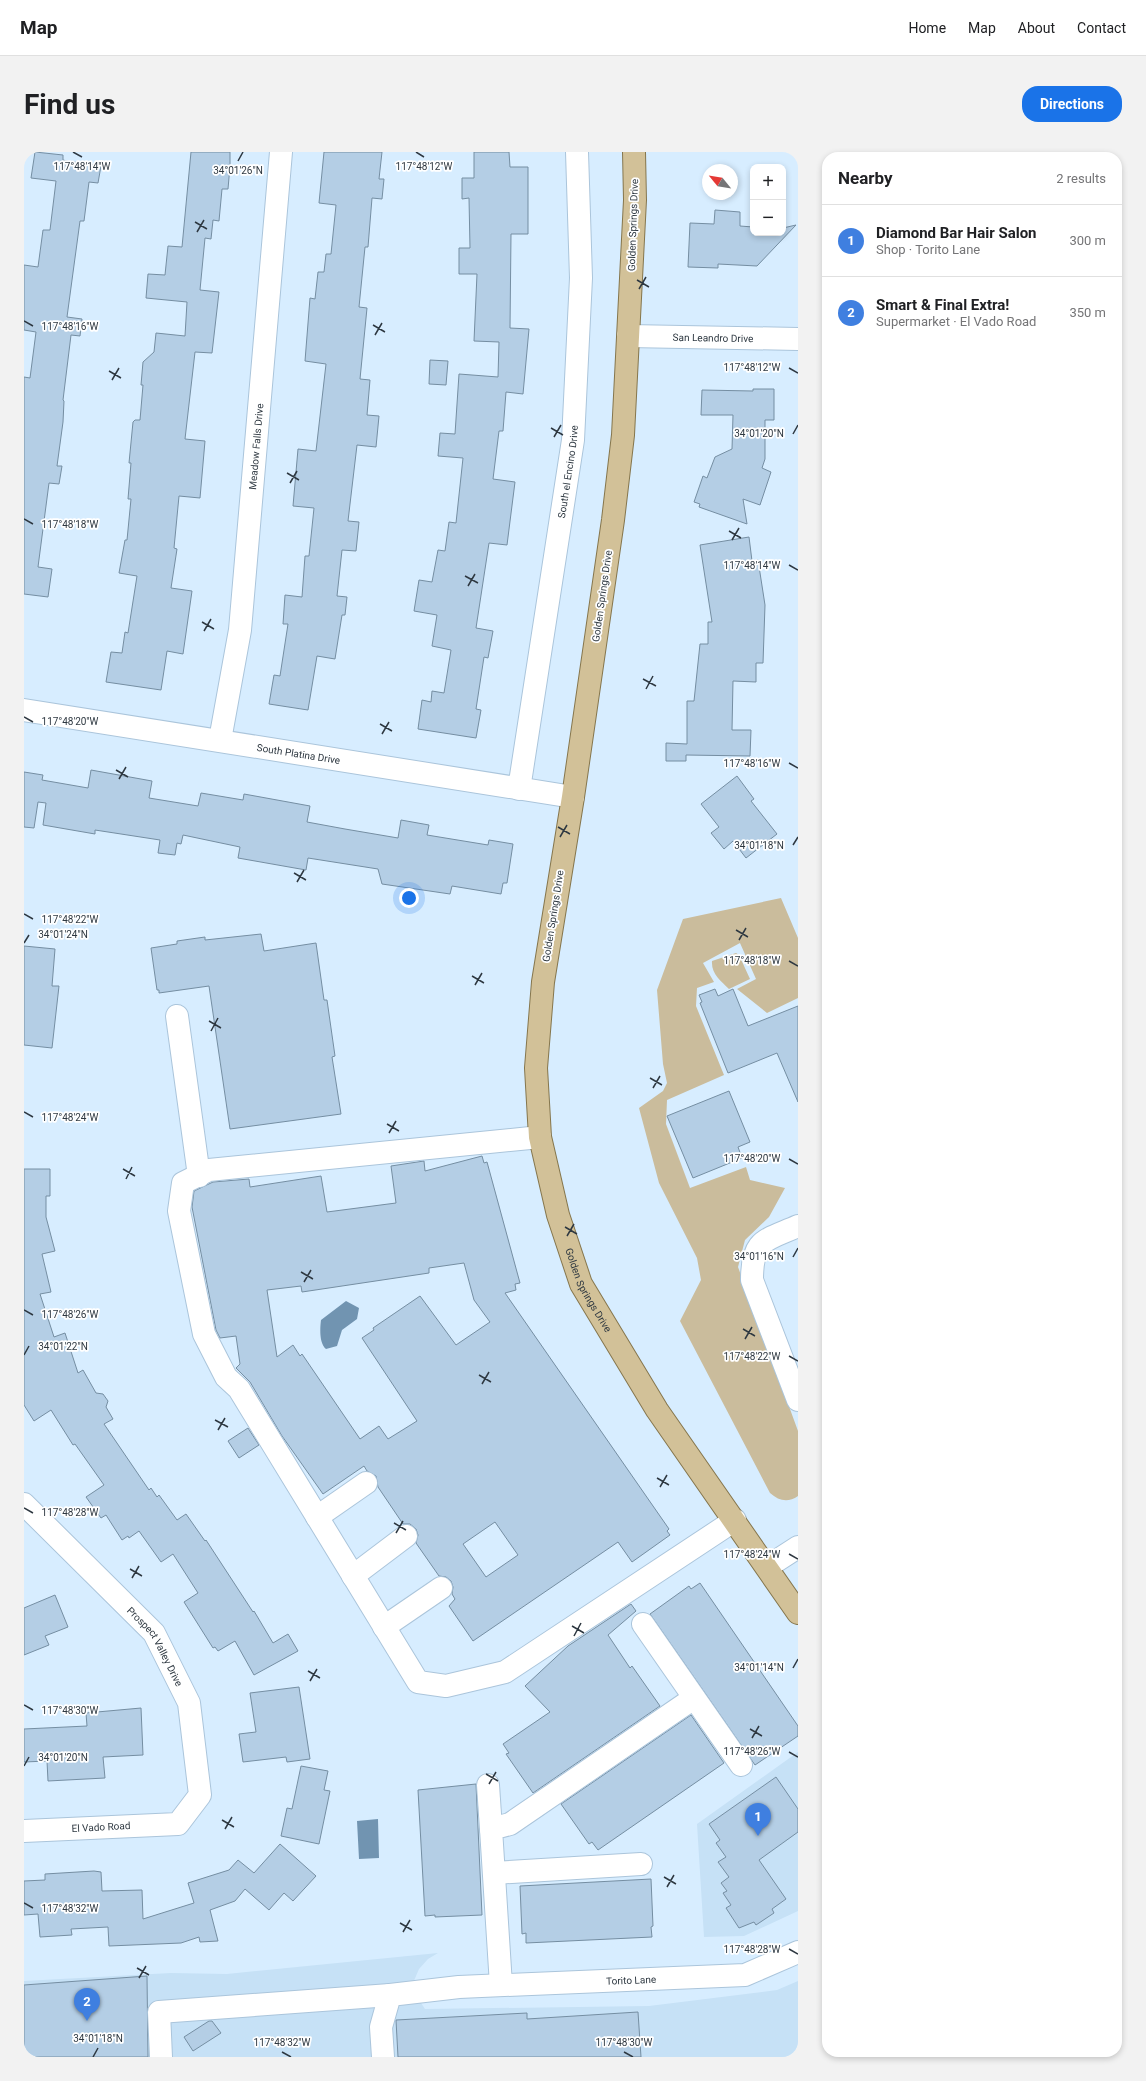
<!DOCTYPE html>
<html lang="en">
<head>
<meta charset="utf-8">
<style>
	:root { --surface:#fff; --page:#f2f2f2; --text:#202124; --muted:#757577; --line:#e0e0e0; --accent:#1a73e8 }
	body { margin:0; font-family:Roboto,sans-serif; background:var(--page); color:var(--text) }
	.controls { position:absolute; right:12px; top:12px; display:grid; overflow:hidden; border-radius:8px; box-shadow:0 2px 6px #0003 }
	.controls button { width:36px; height:36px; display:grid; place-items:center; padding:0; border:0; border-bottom:1px solid var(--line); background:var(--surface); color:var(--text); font:20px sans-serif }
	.compass { position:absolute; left:678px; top:12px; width:36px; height:36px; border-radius:50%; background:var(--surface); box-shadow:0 2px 6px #0003; rotate:300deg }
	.you { position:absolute; left:385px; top:746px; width:14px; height:14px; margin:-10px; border:3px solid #fff; border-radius:50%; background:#1a73e8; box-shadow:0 0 0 6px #1a73e833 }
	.badge { display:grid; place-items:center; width:26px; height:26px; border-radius:50%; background:var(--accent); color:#fff; font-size:13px; font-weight:700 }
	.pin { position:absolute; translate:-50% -33px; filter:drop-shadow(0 1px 2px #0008) }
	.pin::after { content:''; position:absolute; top:21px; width:14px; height:12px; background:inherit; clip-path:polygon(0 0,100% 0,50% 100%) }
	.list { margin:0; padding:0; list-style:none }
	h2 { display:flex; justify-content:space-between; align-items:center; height:52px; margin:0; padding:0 16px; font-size:17px }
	h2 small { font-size:13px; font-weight:400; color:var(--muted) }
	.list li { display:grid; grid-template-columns:26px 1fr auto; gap:12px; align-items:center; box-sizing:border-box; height:72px; padding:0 16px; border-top:1px solid var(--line) }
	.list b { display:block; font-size:15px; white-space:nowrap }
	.list p { margin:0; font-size:13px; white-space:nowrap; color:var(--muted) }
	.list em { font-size:13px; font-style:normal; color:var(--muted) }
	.map { position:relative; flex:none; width:774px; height:1905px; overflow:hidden; border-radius:16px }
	header { display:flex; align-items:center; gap:24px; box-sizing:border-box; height:56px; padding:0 20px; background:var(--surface); border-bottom:1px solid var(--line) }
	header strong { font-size:19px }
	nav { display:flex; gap:22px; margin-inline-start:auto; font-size:14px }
	.intro { display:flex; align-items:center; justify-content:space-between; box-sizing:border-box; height:96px; padding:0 24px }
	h1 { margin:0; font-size:28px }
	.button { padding:10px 18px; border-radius:16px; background:var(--accent); color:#fff; font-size:14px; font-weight:700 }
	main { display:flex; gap:24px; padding:0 24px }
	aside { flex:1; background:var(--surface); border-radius:16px; box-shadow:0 2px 6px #0003 }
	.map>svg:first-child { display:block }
</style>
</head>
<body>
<header>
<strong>Map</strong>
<nav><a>Home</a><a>Map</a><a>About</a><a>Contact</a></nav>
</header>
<div class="intro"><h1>Find us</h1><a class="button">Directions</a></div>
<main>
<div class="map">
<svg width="774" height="1905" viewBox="0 0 774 1905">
	<rect width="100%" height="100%" fill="#d7edff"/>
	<path fill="#c6e1f6" d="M 774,1600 L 774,1759 L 720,1784 L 680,1785 L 673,1672 Z
		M 414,1801 L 404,1807 L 395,1817 L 389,1831 L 395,1848 L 401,1857 L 625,1854 L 753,1838 L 774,1829 L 774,1905 L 0,1905 L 0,1829 L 147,1821 L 203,1822 Z"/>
	<path fill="#cabc9c" d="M 757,746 L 774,786 L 774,846 L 743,861 L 713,837 L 732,827 L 716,791 L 679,811 L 690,830 L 673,836 L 672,854 L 700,923 L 643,948 L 642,972 L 666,1036 L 722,1015 L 726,1028 L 761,1036 L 745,1065 L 721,1088 L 714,1115 L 774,1279 L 774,1344 C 764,1351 755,1349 746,1341 L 656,1169 L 677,1128 L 673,1106 L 635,1031 L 615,956 L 639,939 L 643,931 L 639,912 L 633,838 L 659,767 Z
		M 712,801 L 715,803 L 726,827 L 705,837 C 697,829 687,822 688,809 Z"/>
	<path fill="#7194b1" d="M 322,1149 L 335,1156 L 333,1167 L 318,1178 L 313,1194 L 302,1197 C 295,1191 296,1176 297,1168 Z
		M 354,1667 L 355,1706 L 335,1707 L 333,1669 Z"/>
	<path fill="#b4cee5" stroke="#758ea2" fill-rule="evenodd" d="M 11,0 L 39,3 L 39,8 L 43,9 L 77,14 L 74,31 L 65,30 L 60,69 L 56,69 L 43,165 L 58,167 L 56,184 L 47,183 L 39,248 L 40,249 L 39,270 L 33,314 L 38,314 L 35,332 L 25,331 L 14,415 L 28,417 L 24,445 L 0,442 L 0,225 L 6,226 L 12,180 L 0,178 L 0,113 L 14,115 L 19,78 L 26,78 L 32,29 L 7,26 Z
		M 167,0 L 206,0 L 206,14 L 204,37 L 198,37 L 195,69 L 189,68 L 187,87 L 181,86 L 176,138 L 195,140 L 188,201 L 171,200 L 161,287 L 181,289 L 176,346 L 155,344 L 150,396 L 153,397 L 147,436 L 168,439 L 159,502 L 143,499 L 137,538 L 82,530 L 87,500 L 98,501 L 101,480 L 104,481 L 113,424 L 95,421 L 101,388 L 103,388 L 107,347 L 104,347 L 107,311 L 105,311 L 109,270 L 111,268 L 116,268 L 119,233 L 117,233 L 119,210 L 130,200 L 132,181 L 161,184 L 163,150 L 122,146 L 124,122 L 141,123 L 144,94 L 158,95 Z
		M 300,0 L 358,0 L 355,27 L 360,27 L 358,47 L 348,46 L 344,95 L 341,95 L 335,155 L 343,156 L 336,227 L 346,228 L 343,263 L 355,264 L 352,295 L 333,293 L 324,369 L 335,370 L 332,399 L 318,398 L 313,444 L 323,445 L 321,463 L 318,463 L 311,507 L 293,504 L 284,558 L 245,552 L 250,523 L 256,524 L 264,472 L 259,472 L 261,443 L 278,445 L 281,404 L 285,404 L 290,356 L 269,354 L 274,297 L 292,299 L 302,212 L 281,209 L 286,146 L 291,147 L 294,120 L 300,120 L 302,102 L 307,102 L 312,53 L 295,51 Z
		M 450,0 L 485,0 L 486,15 L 504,15 L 504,82 L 487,82 L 486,176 L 505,177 L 499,242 L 482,240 L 479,279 L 475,279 L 469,327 L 491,330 L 483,393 L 465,391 L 452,476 L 469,479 L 464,506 L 460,505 L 452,557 L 457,558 L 452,586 L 394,577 L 398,548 L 407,550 L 408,539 L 420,541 L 427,498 L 408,494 L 413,463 L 390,459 L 395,428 L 408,430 L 414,398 L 421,399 L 425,370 L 432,371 L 439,306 L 414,304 L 416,281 L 431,282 L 435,222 L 474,225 L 475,190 L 450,189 L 453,122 L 435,122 L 435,96 L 446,96 L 445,46 L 438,47 L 438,26 L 450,26 Z
		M 691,58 L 716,60 L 716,74 L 729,75 L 729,82 L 759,81 L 759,76 L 772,73 L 733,114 L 694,112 L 694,116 L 664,115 L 666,71 L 690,72 Z
		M 406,208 L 424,209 L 422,233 L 405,232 Z
		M 729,237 L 750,237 L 750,268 L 741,268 L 741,307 L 738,316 L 747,320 L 736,353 L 719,347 L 723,372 L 675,355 L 676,352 L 670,350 L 679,324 L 683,326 L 691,305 L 708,297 L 709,263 L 677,263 L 678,238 L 729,239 Z
		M 725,385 L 728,409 L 734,408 L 741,453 L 739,511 L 732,511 L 732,530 L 709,529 L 708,578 L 727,578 L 726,604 L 662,603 L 662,609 L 642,609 L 642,591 L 663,592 L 663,549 L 670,549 L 676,492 L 684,492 L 684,470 L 688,470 L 676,393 Z
		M 67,618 L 128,629 L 125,646 L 174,654 L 177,641 L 219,648 L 220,642 L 286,654 L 283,670 L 321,677 L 374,686 L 377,668 L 405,673 L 403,683 L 464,693 L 465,688 L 489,692 L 483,731 L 479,731 L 477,742 L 428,734 L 426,742 L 358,732 L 354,717 L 284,706 L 282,718 L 214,706 L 216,695 L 159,683 L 157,692 L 153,691 L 151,703 L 134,701 L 136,688 L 71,678 L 71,682 L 19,673 L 22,651 L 14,650 L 10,676 L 0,675 L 0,620 L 19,623 L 18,628 L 64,636 Z
		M 713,624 L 730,647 L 727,649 L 753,682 L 722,706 L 709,689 L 700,697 L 687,681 L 695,675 L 677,652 Z
		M 237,782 L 240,799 L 292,791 L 300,848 L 303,848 L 311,904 L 308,905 L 317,962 L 206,977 L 185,834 L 135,841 L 135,838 L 133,838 L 127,796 L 153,792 L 153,789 L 181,785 L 181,788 Z
		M 0,794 L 31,797 L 28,834 L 35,834 L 28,896 L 0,893 Z
		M 691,837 L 694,844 L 709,837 L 724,874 L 774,854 L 774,950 L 753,901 L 704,921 L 676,851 L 678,850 L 675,843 Z
		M 705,939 L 726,990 L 714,995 L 718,1006 L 669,1026 L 643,964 Z
		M 458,1004 L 460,1011 L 463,1010 L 496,1131 L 491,1132 L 492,1138 L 481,1141 L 645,1377 L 643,1379 L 646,1383 L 608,1410 L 594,1390 L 449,1489 L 425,1454 L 431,1447 L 428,1442 L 429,1435 L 427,1429 L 422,1425 L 415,1424 L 392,1391 L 394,1383 L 392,1377 L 386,1372 L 379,1372 L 354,1335 L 352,1324 L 343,1319 L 340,1314 L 299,1342 L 258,1284 L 226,1230 L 212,1216 L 216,1212 L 212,1184 L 196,1186 L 192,1178 L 168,1055 L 170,1039 L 189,1030 L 225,1027 L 226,1035 L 297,1024 L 303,1060 L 372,1051 L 367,1014 L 400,1009 L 401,1019 ZM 440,1111 L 450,1148 L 466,1170 L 432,1193 L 396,1144 L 349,1176 L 350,1178 L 338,1186 L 393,1269 L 364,1287 L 355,1274 L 336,1287 L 278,1202 L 276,1204 L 269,1193 L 253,1205 L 243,1138 L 277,1134 L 278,1140 L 405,1121 L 405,1116 ZM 471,1370 L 494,1403 L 462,1425 L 439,1392 Z
		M 0,1017 L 26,1017 L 26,1044 L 22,1044 L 22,1065 L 31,1099 L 18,1102 L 27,1140 L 16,1142 L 30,1185 L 41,1181 L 54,1221 L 59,1218 L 72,1241 L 79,1242 L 84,1249 L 82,1255 L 89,1267 L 80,1272 L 125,1338 L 127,1336 L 133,1345 L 135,1343 L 153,1368 L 162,1362 L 181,1389 L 182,1388 L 229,1460 L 230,1459 L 249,1491 L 264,1482 L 274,1499 L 230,1523 L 211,1489 L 194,1499 L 191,1495 L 189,1496 L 160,1450 L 174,1441 L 149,1402 L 137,1410 L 115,1379 L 105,1386 L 104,1384 L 98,1388 L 82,1363 L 77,1366 L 62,1345 L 80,1333 L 51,1292 L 49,1293 L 27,1258 L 10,1269 L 0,1253 Z
		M 224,1276 L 235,1293 L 215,1306 L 204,1289 Z
		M 676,1431 L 774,1574 L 774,1584 L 731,1613 L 626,1462 L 665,1434 L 667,1437 Z
		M 31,1443 L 44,1475 L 21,1484 L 25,1493 L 0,1503 L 0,1456 Z
		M 607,1452 L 612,1459 L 584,1483 L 606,1516 L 608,1514 L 636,1554 L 509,1641 L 482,1602 L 485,1601 L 479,1592 L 526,1560 L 501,1534 L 544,1494 Z
		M 275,1535 L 286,1607 L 263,1610 L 262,1605 L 219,1610 L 215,1582 L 232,1580 L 226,1541 Z
		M 117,1556 L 119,1603 L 79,1605 L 81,1626 L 24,1629 L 23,1609 L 0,1610 L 0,1577 L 63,1574 L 62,1561 Z
		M 667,1563 L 700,1611 L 574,1698 L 568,1690 L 565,1692 L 537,1652 Z
		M 277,1614 L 304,1619 L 300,1638 L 306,1639 L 295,1692 L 257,1684 L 263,1656 L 268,1657 Z
		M 752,1625 L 774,1657 L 774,1680 L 735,1708 L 762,1747 L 748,1757 L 750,1761 L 732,1773 L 730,1770 L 715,1776 L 702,1756 L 707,1753 L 699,1741 L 703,1739 L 697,1731 L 705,1725 L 694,1710 L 702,1705 L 692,1691 L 696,1688 L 685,1672 Z
		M 452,1632 L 458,1763 L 411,1765 L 411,1763 L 401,1764 L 394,1638 Z
		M 256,1692 L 292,1724 L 269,1749 L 260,1741 L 245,1758 L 221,1737 L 211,1749 L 186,1758 L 194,1789 L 176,1790 L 175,1785 L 157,1791 L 85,1794 L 84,1775 L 47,1777 L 48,1783 L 16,1785 L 14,1762 L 0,1763 L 0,1729 L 21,1728 L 21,1722 L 70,1719 L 77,1720 L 78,1739 L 118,1738 L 119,1767 L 170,1751 L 164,1731 L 205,1718 L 214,1708 L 230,1721 Z
		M 627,1727 L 629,1774 L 627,1775 L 628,1785 L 502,1791 L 502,1781 L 498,1782 L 496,1734 Z
		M 123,1824 L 124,1905 L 0,1905 L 0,1833 Z
		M 614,1860 L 617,1905 L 374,1905 L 372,1868 L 503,1861 L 503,1867 Z
		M 185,1869 L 188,1869 L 197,1881 L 169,1899 L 160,1885 Z"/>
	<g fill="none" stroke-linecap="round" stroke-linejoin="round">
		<defs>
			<g id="minor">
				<path id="s1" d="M 604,184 L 774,187"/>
				<path id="s2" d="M 0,558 L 549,645"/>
				<path id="s3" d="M 196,588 L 216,478 L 257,0"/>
				<path id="s4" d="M 495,637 L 549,288 L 557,126 L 553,0"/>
				<path d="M 153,864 L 175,1024"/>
				<path d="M 516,985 L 185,1018 L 159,1031 L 155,1059 L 180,1182 L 202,1225 L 215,1237 L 394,1530 L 422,1534 L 481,1520 L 711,1368"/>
				<path d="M 774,1074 C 740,1089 728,1087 728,1128 L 774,1248"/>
				<path id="s5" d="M 0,1352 L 130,1481 L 165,1551 L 176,1643 L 154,1672 L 0,1679"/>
				<path d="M 293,1365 L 342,1331"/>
				<path d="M 743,1415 L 774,1395"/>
				<path d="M 329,1424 L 382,1384"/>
				<path d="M 619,1472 L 717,1613"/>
				<path d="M 360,1475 L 417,1436"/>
				<path d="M 464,1633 L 467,1677"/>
				<path d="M 470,1721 L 617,1712"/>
				<path d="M 477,1833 L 467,1677 L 486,1672 L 670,1546"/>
				<path d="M 137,1905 L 135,1860 L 366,1843"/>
				<path id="s6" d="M 359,1905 L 357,1875 L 366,1843 L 435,1835 L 721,1823 L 774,1800"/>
			</g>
			<g id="major">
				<path id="s7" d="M 610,0 L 611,48 L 599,283 L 589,368 L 549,645 L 519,830 L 512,916 L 516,985 L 534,1063 L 557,1132 L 633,1258 L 774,1461"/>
			</g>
		</defs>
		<use href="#minor" stroke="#abc5db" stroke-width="24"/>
		<use href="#major" stroke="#85764d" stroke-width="24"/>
		<use href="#minor" stroke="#fff" stroke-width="22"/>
		<use href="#major" stroke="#d2c198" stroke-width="22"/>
	</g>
	<path fill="none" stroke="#2e3841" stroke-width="1.5" d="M 49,0 L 58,5M 392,0 L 400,5M 214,9 L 219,0M 171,70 L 183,77M 173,80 L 180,68M 613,128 L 625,135M 615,137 L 622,125M 0,169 L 9,174M 349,173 L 361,180M 351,183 L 358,171M 765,216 L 774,221M 85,219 L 97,226M 88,228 L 95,216M 527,276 L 539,283M 769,282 L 774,273M 530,285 L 537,273M 263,321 L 275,328M 266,331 L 273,319M 0,367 L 9,372M 705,379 L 717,386M 708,388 L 715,376M 765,413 L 774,418M 441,424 L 454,431M 444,434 L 451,422M 178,470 L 190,477M 180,479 L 187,467M 619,527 L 632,534M 622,537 L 629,524M 0,565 L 9,570M 356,572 L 368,579M 358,582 L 365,570M 765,611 L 774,616M 92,618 L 104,625M 95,627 L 102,615M 534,675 L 546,682M 536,685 L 543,673M 769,693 L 774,685M 270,721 L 282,728M 273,730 L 280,718M 0,762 L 9,767M 712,778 L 724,785M 715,788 L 722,776M 0,791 L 5,783M 765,809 L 774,814M 448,824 L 460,831M 451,833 L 458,821M 185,869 L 197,876M 187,879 L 194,866M 626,926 L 638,933M 629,936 L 636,924M 0,960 L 9,965M 363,972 L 375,979M 365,981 L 372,969M 765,1007 L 774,1012M 99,1017 L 111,1024M 102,1027 L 108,1015M 541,1075 L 553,1082M 543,1084 L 550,1072M 769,1105 L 774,1096M 277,1120 L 289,1127M 280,1130 L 287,1118M 0,1158 L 9,1163M 719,1177 L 731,1184M 721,1187 L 728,1175M 0,1203 L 5,1194M 765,1204 L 774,1209M 455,1223 L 467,1230M 458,1232 L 465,1220M 191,1268 L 204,1275M 194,1278 L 201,1266M 633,1326 L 645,1333M 636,1335 L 643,1323M 0,1356 L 9,1361M 370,1371 L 382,1378M 372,1381 L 379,1369M 765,1402 L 774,1407M 106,1417 L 118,1424M 108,1426 L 115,1414M 548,1474 L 560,1481M 550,1484 L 557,1471M 769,1516 L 774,1507M 284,1519 L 296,1526M 286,1529 L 293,1517M 0,1553 L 9,1558M 726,1577 L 738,1584M 728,1586 L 735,1574M 765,1600 L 774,1605M 0,1614 L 5,1605M 462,1622 L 474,1629M 465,1632 L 472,1620M 198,1668 L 210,1675M 201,1677 L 208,1665M 640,1725 L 652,1732M 643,1735 L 650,1723M 0,1751 L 9,1756M 376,1771 L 388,1778M 379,1780 L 386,1768M 765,1797 L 774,1802M 113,1816 L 125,1823M 115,1826 L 122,1814M 258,1900 L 267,1905M 600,1900 L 609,1905M 69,1905 L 74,1896"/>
	<g text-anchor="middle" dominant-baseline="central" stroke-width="3.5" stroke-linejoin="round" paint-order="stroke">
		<g font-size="10" fill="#2e3841" stroke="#fff">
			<text transform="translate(609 73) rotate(-88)">Golden Springs Drive</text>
			<text stroke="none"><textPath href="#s1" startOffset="85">San Leandro Drive</textPath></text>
			<text stroke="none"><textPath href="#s3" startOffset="296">Meadow Falls Drive</textPath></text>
			<text stroke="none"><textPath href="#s4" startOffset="321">South el Encino Drive</textPath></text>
			<text transform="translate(578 444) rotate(-82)">Golden Springs Drive</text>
			<text stroke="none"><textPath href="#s2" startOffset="278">South Platina Drive</textPath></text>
			<text transform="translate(529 764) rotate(-81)">Golden Springs Drive</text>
			<text stroke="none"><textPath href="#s7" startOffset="1153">Golden Springs Drive</textPath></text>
			<text stroke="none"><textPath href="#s5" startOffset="195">Prospect Valley Drive</textPath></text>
			<text transform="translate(77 1675) rotate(-3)">El Vado Road</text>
			<text stroke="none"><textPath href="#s6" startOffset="305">Torito Lane</textPath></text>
		</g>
	</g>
	<g font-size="10" text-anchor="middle" fill="#2e3841" stroke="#fff" stroke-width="3.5" stroke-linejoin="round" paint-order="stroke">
		<text x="58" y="18">117°48'14"W</text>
		<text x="400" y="18">117°48'12"W</text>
		<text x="214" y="22">34°01'26"N</text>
		<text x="46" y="178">117°48'16"W</text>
		<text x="728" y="219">117°48'12"W</text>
		<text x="735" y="285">34°01'20"N</text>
		<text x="46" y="376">117°48'18"W</text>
		<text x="728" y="417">117°48'14"W</text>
		<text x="46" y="573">117°48'20"W</text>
		<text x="728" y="615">117°48'16"W</text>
		<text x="735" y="697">34°01'18"N</text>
		<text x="46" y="771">117°48'22"W</text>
		<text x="39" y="786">34°01'24"N</text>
		<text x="728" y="812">117°48'18"W</text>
		<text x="46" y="969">117°48'24"W</text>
		<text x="728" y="1010">117°48'20"W</text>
		<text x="735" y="1108">34°01'16"N</text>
		<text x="46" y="1166">117°48'26"W</text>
		<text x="39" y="1198">34°01'22"N</text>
		<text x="728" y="1208">117°48'22"W</text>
		<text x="46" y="1364">117°48'28"W</text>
		<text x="728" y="1406">117°48'24"W</text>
		<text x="735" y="1519">34°01'14"N</text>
		<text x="46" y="1562">117°48'30"W</text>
		<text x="728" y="1603">117°48'26"W</text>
		<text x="39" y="1609">34°01'20"N</text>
		<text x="46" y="1760">117°48'32"W</text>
		<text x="728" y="1801">117°48'28"W</text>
		<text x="74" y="1890">34°01'18"N</text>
		<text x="258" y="1894">117°48'32"W</text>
		<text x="600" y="1894">117°48'30"W</text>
	</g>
</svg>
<div class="controls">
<button>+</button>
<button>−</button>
</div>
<svg class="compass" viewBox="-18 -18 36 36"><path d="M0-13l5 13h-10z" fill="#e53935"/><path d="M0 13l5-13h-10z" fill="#757577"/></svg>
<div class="you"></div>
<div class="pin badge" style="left:734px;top:1684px;background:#3f7fe0">1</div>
<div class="pin badge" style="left:63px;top:1869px;background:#3f7fe0">2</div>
</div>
<aside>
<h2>Nearby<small>2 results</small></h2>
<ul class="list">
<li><span class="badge" style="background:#3f7fe0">1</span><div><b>Diamond Bar Hair Salon</b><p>Shop · Torito Lane</p></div><em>300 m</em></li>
<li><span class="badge" style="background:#3f7fe0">2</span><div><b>Smart &amp; Final Extra!</b><p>Supermarket · El Vado Road</p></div><em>350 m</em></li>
</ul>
</aside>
</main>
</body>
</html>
